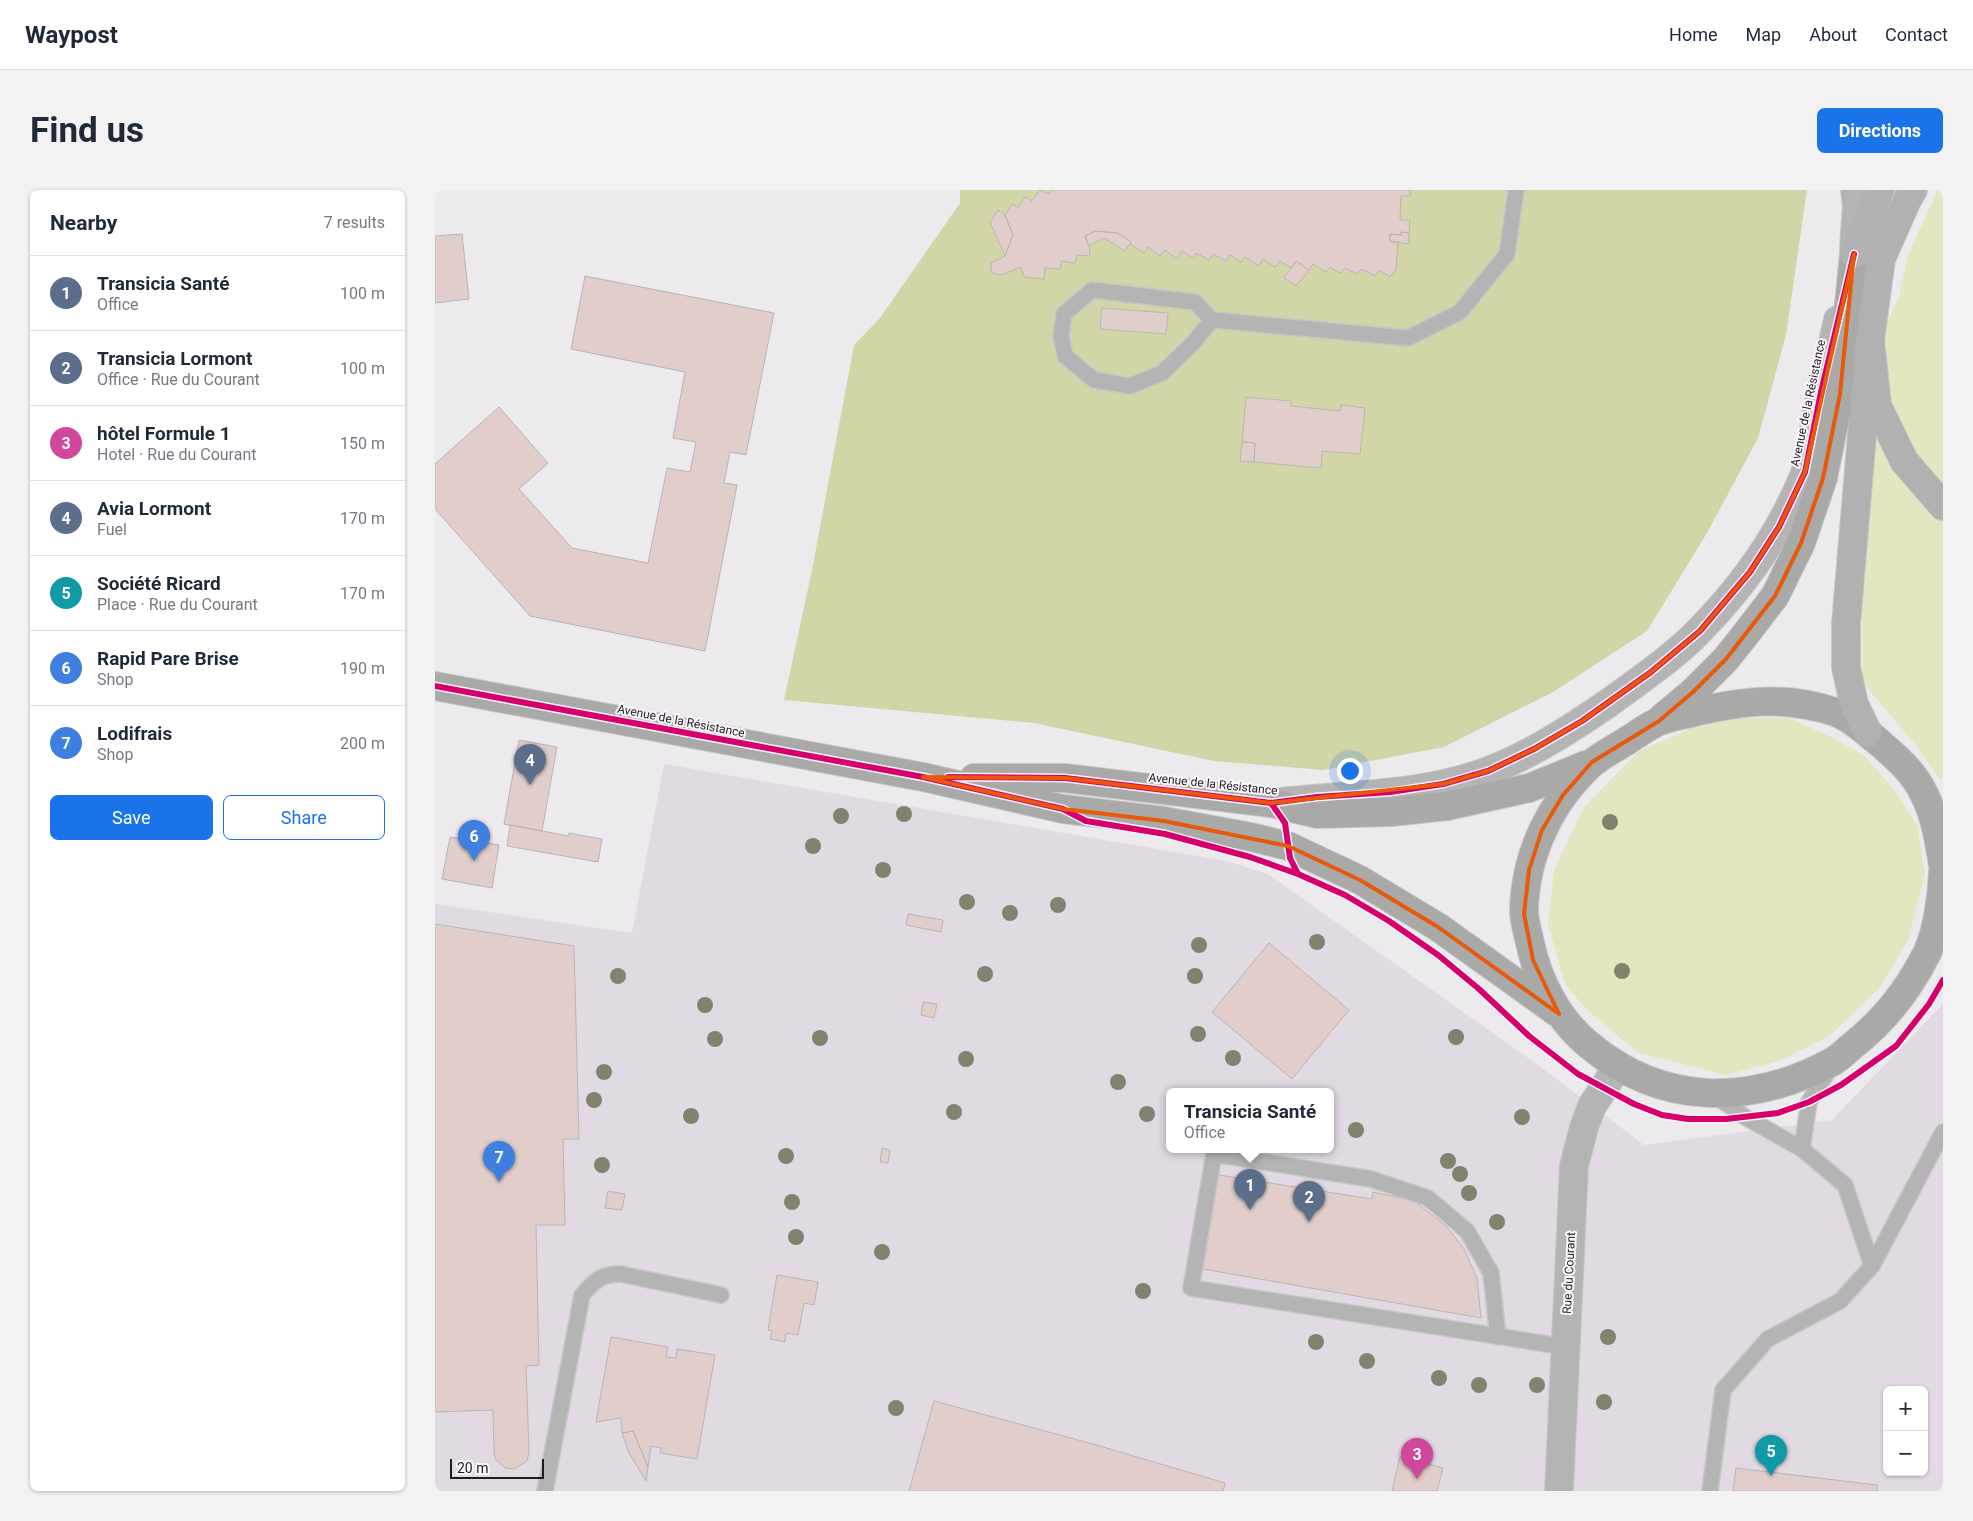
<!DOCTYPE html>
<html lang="en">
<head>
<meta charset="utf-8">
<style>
	:root { --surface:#fff; --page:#f2f2f3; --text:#1f2937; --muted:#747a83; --line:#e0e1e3; --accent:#1a73e8 }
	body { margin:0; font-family:Roboto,sans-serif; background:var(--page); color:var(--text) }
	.controls { position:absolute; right:15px; bottom:15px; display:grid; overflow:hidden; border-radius:8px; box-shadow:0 1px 4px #0004 }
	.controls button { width:45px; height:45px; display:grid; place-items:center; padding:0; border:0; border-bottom:1px solid var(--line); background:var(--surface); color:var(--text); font:25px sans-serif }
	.scale { position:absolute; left:15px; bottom:12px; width:94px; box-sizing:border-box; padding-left:5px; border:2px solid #1e1c1e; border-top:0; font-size:14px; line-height:18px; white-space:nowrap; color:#1e1c1e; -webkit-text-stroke:4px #fbf6fc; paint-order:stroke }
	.you { position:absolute; left:914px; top:580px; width:18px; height:18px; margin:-12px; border:4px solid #fff; border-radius:50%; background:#1a73e8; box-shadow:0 0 0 8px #1a73e833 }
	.badge { display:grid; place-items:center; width:32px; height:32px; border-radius:50%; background:var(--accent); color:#fff; font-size:16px; font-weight:700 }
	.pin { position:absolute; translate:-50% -41px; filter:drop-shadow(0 1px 2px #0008) }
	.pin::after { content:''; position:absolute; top:26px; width:18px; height:15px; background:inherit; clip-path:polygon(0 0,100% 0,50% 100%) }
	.popup { position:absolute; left:731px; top:898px; width:168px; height:65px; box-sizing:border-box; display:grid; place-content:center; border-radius:8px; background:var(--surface); filter:drop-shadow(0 1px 4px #0005); font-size:16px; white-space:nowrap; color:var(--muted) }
	.popup b { font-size:19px; color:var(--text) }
	.popup::after { content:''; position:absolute; left:50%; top:100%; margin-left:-10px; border:10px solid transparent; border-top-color:var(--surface) }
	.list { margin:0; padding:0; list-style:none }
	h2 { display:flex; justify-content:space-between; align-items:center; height:65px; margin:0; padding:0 20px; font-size:21px }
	h2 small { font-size:16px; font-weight:400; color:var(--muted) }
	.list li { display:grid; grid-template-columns:32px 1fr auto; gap:15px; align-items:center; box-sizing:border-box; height:75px; padding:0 20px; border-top:1px solid var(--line) }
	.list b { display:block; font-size:19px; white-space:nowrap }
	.list p { margin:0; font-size:16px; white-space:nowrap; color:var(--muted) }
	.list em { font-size:16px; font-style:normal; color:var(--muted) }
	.actions { display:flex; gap:10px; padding:15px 20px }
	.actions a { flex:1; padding:11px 0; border:1px solid var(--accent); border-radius:8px; text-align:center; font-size:18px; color:var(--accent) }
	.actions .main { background:var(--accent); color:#fff }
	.map { position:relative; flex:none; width:1508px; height:1301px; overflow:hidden; border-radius:8px }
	header { display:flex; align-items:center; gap:30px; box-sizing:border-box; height:70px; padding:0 25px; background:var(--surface); border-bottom:1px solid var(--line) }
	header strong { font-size:24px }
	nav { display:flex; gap:28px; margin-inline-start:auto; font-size:18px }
	.intro { display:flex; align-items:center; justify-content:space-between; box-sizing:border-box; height:120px; padding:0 30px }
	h1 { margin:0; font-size:35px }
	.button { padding:12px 22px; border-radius:8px; background:var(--accent); color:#fff; font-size:18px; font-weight:700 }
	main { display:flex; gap:30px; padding:0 30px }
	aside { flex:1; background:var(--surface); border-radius:8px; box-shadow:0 1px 4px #0004 }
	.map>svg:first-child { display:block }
</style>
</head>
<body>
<header>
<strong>Waypost</strong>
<nav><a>Home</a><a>Map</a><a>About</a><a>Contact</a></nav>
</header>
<div class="intro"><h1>Find us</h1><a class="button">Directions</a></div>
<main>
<aside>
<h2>Nearby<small>7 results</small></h2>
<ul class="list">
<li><span class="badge" style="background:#5c6f8a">1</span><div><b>Transicia Santé</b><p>Office</p></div><em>100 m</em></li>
<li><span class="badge" style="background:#5c6f8a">2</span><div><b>Transicia Lormont</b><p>Office · Rue du Courant</p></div><em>100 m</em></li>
<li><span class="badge" style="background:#d1479c">3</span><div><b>hôtel Formule 1</b><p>Hotel · Rue du Courant</p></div><em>150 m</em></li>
<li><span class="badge" style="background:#5c6f8a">4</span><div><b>Avia Lormont</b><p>Fuel</p></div><em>170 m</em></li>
<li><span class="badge" style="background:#0f9aa8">5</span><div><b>Société Ricard</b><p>Place · Rue du Courant</p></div><em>170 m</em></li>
<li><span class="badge" style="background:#3f7fe0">6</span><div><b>Rapid Pare Brise</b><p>Shop</p></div><em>190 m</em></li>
<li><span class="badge" style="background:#3f7fe0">7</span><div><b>Lodifrais</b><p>Shop</p></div><em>200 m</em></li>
</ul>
<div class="actions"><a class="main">Save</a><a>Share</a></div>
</aside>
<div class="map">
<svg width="1508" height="1301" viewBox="0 0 1508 1301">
	<rect width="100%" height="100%" fill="#edeaee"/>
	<path fill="#e1dae3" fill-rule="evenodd" d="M 229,574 L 792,671 L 833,684 L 1099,872 L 1209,955 L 1397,930 L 1508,814 L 1508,1301 L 0,1301 L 0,714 L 197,743 ZM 735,901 L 895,901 L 895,959 L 735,959 ZM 1452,1200 L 1489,1200 L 1489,1282 L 1452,1282 Z"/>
	<path fill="#e3e6be" d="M 1503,0 L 1508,0 L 1508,296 L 1483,265 L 1458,225 L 1451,198 L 1449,147 L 1452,133 L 1464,108 L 1473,65 Z
		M 1439,243 L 1455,271 L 1508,331 L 1508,590 L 1503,587 L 1480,554 L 1428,493 L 1427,410 Z
		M 1305,528 L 1355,528 L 1396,547 L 1429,565 L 1460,601 L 1482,635 L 1490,683 L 1473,751 L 1444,799 L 1394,846 L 1347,870 L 1291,885 L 1203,863 L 1151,819 L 1130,794 L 1113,735 L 1119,680 L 1149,617 L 1204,561 L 1257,538 Z"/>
	<path fill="#d2d5a5" d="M 525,0 L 1372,0 L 1351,145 L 1323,248 L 1272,343 L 1212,441 L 1118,502 L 1009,557 L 888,580 L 779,571 L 599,533 L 349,510 L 377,380 L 419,155 L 445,128 L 525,13 Z"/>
	<path fill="#e1cecb" stroke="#b8b5b6" d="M 605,0 L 614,4 L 617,0 L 975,0 L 975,6 L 966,6 L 965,30 L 975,30 L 974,43 L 966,42 L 966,45 L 955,44 L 955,51 L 963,53 L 961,79 L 955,87 L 944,80 L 940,86 L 927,79 L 922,84 L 910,78 L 905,83 L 895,77 L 891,82 L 878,74 L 874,80 L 861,71 L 856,78 L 845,71 L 840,77 L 828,69 L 824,76 L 810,67 L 806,72 L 795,65 L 791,71 L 778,64 L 774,70 L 761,63 L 758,68 L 747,61 L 742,69 L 730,60 L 725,66 L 713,57 L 709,63 L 695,54 L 696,52 L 683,43 L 660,41 L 650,46 L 654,56 L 655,66 L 642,65 L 640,73 L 627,71 L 625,79 L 610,78 L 609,89 L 589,87 L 586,77 L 567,85 L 559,84 L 556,81 L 556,73 L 570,66 L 578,45 L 570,25 L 577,14 L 583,18 L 590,7 L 597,11 Z
		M 563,20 L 570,25 L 578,45 L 570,66 L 555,32 Z
		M 660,41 L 683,43 L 696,52 L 690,61 L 669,48 L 654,56 L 650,46 Z
		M 966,42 L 974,43 L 974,54 L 955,51 L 955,44 L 966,45 Z
		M 27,44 L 34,109 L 0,113 L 0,46 Z
		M 861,71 L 874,80 L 861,96 L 849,88 Z
		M 150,86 L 339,123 L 311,265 L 295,262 L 289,293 L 302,295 L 270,461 L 95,426 L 0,319 L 0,274 L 64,217 L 113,273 L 84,299 L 137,358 L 213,373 L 232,278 L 255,282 L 261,252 L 238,248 L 250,182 L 136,159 Z
		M 667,118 L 733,123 L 731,144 L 665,139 Z
		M 811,207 L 856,211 L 856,216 L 906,221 L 906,215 L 930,218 L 925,264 L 887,261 L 886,278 L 819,272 L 820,253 L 807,252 Z
		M 807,252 L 820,253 L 819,272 L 805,271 Z
		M 84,550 L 122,557 L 107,641 L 69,634 Z
		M 75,635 L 134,646 L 134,643 L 167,649 L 163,672 L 72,656 Z
		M 15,647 L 64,655 L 57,698 L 7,689 Z
		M 473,724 L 508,730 L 506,742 L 471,735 Z
		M 0,734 L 139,756 L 144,949 L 128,949 L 130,1035 L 101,1035 L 104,1175 L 91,1176 L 94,1262 L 92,1271 L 80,1279 L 70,1278 L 61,1270 L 59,1264 L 58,1220 L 0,1222 Z
		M 834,753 L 914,820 L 857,889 L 777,822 Z
		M 488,812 L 502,814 L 499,828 L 486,825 Z
		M 447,958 L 455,960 L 453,973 L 445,972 Z
		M 784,985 L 937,1009 L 938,1002 L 979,1011 L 1011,1036 L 1029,1059 L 1042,1088 L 1046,1128 L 768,1079 Z
		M 173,1001 L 190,1004 L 187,1020 L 170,1018 Z
		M 342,1085 L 383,1092 L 379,1115 L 369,1113 L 363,1145 L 351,1143 L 350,1152 L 335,1149 L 337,1141 L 333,1140 Z
		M 176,1147 L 233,1157 L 231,1167 L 241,1168 L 242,1159 L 280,1165 L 262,1269 L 225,1263 L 226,1258 L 216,1256 L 213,1277 L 198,1241 L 187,1243 L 186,1228 L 161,1232 Z
		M 499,1211 L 658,1254 L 790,1293 L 788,1301 L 474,1301 Z
		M 198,1241 L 213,1277 L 211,1291 L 194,1263 L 187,1243 Z
		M 965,1267 L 1008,1278 L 1002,1301 L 957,1301 Z
		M 1301,1278 L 1442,1295 L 1442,1301 L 1298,1301 Z"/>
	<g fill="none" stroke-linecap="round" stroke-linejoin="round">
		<defs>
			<path id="service" d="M 777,130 L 758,153 L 727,183 L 695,196 L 659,190 L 630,166 L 626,146 L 629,124 L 657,100 L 760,112 L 777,130 L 973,148 L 1025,122 L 1072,64 L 1081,0
				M 1279,905 L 1310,927 L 1367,959 L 1410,995 L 1437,1076
				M 1367,959 L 1374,912 L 1397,875
				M 1063,1147 L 1056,1083 L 1032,1041 L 993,1008 L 936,989 L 779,964 L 756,1098 L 1131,1157
				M 110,1301 L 147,1105 C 158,1092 167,1083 186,1084 L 286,1105
				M 1275,1301 L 1288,1200 L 1333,1149 L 1405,1111 L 1437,1076 L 1508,942"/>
			<path id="minor" d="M 1419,58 L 1422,14 L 1420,0
				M 837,613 C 908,604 985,607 1053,581 C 1096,565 1137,538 1175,512 C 1205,490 1239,467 1265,440 C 1309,395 1347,341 1370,283 C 1376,265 1378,244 1381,226 C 1388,194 1396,162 1403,130
				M 1124,1301 L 1139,976 L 1149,937 L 1157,916 L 1183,876"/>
			<path id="secondary" d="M 0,496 L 488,587 L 628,619 L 729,631 L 816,647 L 853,656 L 925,690 L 1003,737 L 1123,823
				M 1227,528 L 1258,502 L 1291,469 L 1310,445 L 1340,406 L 1366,353 L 1388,288 L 1405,204 L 1419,64
				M 539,588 L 630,588 L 836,613 L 882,624 L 956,622 L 1012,616 L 1094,598 L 1151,575
				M 1508,675 C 1504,651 1500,624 1488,602 C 1479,583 1462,568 1447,555 C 1433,543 1416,528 1400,522 C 1349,505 1306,511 1256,523 C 1246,525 1235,527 1225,531 C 1214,535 1203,544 1193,550 C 1181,558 1166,565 1155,575 C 1115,613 1090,665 1089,721 C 1089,731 1093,743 1095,753 C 1103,791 1123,830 1154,855 C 1227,916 1315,916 1397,872 C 1404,868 1411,861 1417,856 C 1449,831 1474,799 1492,763 C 1502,742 1507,706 1508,682"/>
			<path id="motorway" d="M 1478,0 L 1472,10 L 1446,69 L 1435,150 L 1442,215 L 1469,271 L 1508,316
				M 1419,64 L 1445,0
				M 1433,543 L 1419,514 L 1411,477 L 1411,434 L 1435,150"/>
		</defs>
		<use href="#service" stroke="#c8c6c8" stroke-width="18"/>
		<use href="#minor" stroke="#c8c6c8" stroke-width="30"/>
		<use href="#secondary" stroke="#c8c6c8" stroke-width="30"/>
		<use href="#motorway" stroke="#c8c6c8" stroke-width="30"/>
		<use href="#service" stroke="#b3b4b3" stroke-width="15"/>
		<use href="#minor" stroke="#b3b4b3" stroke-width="28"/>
		<use href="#secondary" stroke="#a9a9a8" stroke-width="28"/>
		<use href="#motorway" stroke="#b2b1b2" stroke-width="28"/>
		<defs>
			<path id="cycleway" d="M 0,496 L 488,587 L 628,619 L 651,631 L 730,644 L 815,667 L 863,684 L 910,705 L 954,731 L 1003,765 L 1044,799 L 1094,846 L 1143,884 L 1199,914 L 1227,925 L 1253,929 L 1291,929 L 1343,923 L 1374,912 L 1406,895 L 1461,856 L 1494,814 L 1508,790
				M 513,587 L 630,588 L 836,613 L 882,607 L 955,602 L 1008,594 L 1053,581 L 1099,559 L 1147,531 L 1216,482 L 1265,441 L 1315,382 L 1344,337 L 1370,282 L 1386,202 L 1419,64
				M 836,613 L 850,633 L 855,668 L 863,684"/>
		</defs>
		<use href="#cycleway" stroke="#fbf6fc" stroke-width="9"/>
		<use href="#cycleway" stroke="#d6006c" stroke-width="6"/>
	</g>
	<g fill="#82826e">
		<circle cx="469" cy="624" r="8"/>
		<circle cx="406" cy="626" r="8"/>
		<circle cx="1175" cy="632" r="8"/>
		<circle cx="378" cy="656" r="8"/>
		<circle cx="448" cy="680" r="8"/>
		<circle cx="532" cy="712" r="8"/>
		<circle cx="623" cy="715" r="8"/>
		<circle cx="575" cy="723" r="8"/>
		<circle cx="882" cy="752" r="8"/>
		<circle cx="764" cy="755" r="8"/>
		<circle cx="1187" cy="781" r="8"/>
		<circle cx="550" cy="784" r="8"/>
		<circle cx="183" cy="786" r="8"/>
		<circle cx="760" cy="786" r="8"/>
		<circle cx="270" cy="815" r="8"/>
		<circle cx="763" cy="844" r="8"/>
		<circle cx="1021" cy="847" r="8"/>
		<circle cx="385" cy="848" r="8"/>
		<circle cx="280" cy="849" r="8"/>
		<circle cx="798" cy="868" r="8"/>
		<circle cx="531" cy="869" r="8"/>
		<circle cx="169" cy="882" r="8"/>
		<circle cx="683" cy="892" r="8"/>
		<circle cx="159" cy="910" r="8"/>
		<circle cx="519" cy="922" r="8"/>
		<circle cx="712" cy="924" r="8"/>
		<circle cx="256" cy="926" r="8"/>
		<circle cx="1087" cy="927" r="8"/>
		<circle cx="921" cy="940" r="8"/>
		<circle cx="351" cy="966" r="8"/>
		<circle cx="1013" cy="971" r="8"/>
		<circle cx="167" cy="975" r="8"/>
		<circle cx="1025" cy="984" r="8"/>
		<circle cx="1034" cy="1003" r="8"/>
		<circle cx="357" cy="1012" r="8"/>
		<circle cx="1062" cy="1032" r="8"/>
		<circle cx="361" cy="1047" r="8"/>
		<circle cx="447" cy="1062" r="8"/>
		<circle cx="708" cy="1101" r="8"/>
		<circle cx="1173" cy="1147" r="8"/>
		<circle cx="881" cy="1152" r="8"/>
		<circle cx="932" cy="1171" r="8"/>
		<circle cx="1004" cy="1188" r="8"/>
		<circle cx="1044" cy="1195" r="8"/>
		<circle cx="1102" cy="1195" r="8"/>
		<circle cx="1169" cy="1212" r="8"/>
		<circle cx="461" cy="1218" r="8"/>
	</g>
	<path fill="none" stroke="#e8590c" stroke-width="4" stroke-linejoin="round" d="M 1419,64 L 1405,204 L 1388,288 L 1366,353 L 1340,406 L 1291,469 L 1258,502 L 1224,531 L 1157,572 L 1128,605 L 1107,640 L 1094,680 L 1089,724 L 1098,770 L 1124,824 L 1003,737 L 925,690 L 853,656 L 729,631 L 628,619 L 488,587 L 630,588 L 836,613 L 1008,594 L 1053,581 L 1099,559 L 1147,531 L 1216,482 L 1265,441 L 1315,382 L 1344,337 L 1370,282 Z"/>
	<g text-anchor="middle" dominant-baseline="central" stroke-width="4" stroke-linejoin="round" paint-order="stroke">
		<g font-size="12" fill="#1e1c1e" stroke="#fbf6fc">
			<text transform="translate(1373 213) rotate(-78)">Avenue de la Résistance</text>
			<text transform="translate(246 531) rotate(11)">Avenue de la Résistance</text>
			<text transform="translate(778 594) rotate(6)">Avenue de la Résistance</text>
			<text transform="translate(1134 1083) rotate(-87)">Rue du Courant</text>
		</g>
	</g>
</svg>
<div class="controls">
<button>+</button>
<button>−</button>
</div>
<div class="scale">20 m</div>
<div class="you"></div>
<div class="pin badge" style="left:815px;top:1020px;background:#5c6f8a">1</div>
<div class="popup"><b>Transicia Santé</b>Office</div>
<div class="pin badge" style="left:874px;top:1032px;background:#5c6f8a">2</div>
<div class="pin badge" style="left:982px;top:1289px;background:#d1479c">3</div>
<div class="pin badge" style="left:95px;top:595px;background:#5c6f8a">4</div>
<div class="pin badge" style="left:1336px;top:1286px;background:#0f9aa8">5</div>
<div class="pin badge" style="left:39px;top:671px;background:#3f7fe0">6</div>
<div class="pin badge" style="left:64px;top:992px;background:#3f7fe0">7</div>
</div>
</main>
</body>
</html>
